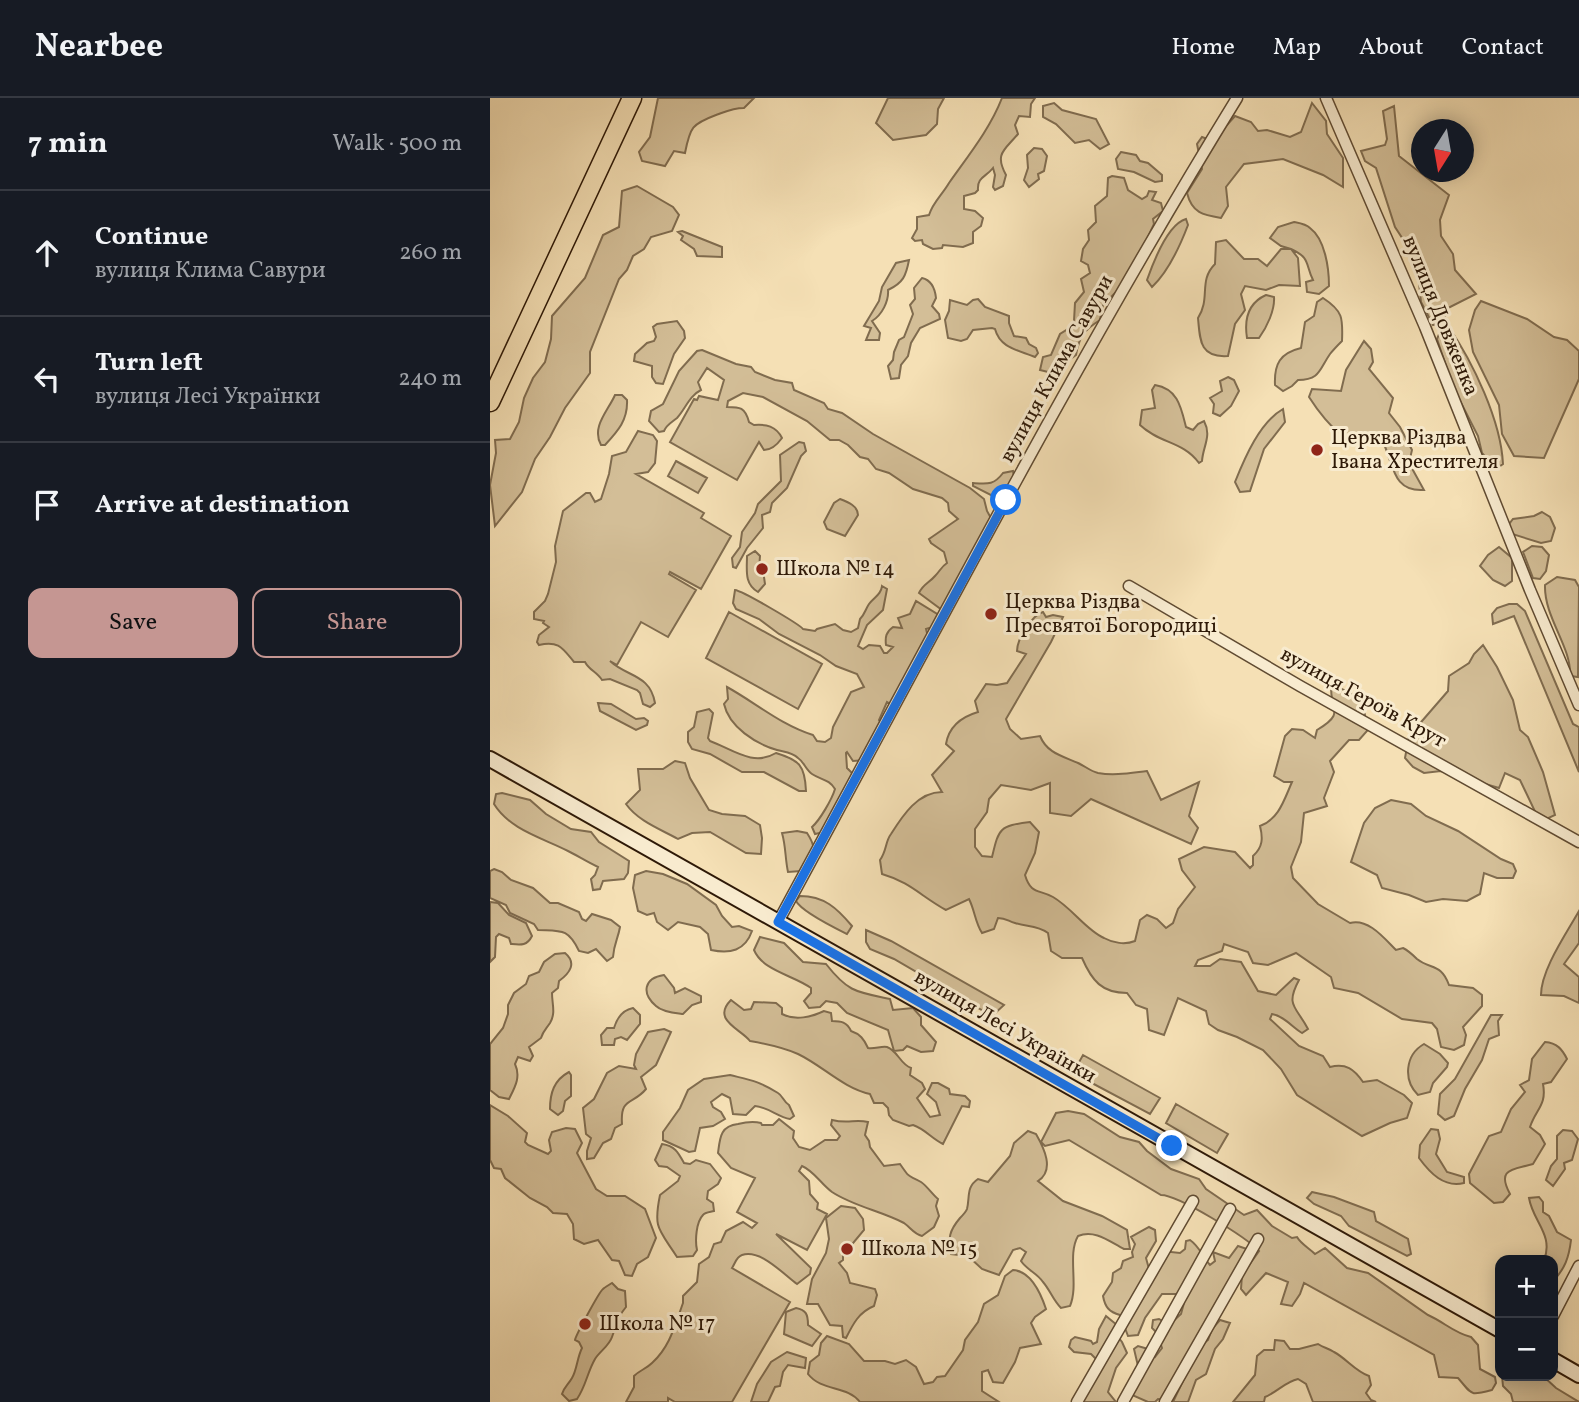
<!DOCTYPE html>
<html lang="en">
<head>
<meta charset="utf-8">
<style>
	:root { --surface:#171b24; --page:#242831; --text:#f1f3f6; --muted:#9ea1a6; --line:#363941; --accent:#c59692 }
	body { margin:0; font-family:Vollkorn,serif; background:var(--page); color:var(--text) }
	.controls { position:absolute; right:21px; bottom:21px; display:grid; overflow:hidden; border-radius:14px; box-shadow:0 4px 18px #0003 }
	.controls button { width:63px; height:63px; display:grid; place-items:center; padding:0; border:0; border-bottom:2px solid var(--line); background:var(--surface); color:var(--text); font:35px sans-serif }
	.compass { position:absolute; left:921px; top:21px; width:63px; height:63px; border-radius:50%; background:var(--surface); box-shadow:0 4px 18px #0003; rotate:191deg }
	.stop { position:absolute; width:21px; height:21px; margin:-16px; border:5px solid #1a73e8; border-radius:50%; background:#fff }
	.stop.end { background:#1a73e8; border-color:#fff; box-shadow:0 2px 7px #0008 }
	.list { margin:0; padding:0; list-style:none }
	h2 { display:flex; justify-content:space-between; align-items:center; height:91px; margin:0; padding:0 28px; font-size:30px }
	h2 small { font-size:23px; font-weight:400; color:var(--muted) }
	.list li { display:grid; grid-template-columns:46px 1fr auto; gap:21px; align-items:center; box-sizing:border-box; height:126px; padding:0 28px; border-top:2px solid var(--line) }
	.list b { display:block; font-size:26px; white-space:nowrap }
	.list p { margin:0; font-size:23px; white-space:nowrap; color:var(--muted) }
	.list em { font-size:23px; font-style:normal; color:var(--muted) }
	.actions { display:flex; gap:14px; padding:21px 28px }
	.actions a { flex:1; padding:16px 0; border:2px solid var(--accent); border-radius:14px; text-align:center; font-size:24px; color:var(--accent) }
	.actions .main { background:var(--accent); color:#111 }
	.icon { flex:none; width:38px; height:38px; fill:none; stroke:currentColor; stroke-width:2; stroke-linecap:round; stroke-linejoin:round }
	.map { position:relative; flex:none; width:1089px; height:1304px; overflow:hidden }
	header { display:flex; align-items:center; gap:42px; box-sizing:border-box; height:98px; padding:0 35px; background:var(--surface); border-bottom:2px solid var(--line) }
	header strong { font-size:33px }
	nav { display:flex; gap:38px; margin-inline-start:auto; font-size:24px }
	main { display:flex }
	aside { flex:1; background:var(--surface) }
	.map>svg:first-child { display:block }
</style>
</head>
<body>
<header>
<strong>Nearbee</strong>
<nav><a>Home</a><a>Map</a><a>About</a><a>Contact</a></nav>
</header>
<main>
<aside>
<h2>7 min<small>Walk · 500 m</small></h2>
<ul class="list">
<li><svg class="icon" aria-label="ahead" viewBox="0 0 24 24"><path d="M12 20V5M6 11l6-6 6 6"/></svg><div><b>Continue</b><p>вулиця Клима Савури</p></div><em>260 m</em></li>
<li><svg class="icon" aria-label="left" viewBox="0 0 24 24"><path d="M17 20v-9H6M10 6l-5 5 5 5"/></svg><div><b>Turn left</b><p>вулиця Лесі Українки</p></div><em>240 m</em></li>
<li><svg class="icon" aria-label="arrive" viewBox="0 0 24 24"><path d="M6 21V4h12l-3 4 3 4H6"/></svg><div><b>Arrive at destination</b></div></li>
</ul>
<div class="actions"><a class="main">Save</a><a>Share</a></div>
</aside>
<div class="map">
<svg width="1089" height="1304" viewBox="0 0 1089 1304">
	<rect width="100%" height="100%" fill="#f5e0b5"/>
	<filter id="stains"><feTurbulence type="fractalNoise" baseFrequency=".00286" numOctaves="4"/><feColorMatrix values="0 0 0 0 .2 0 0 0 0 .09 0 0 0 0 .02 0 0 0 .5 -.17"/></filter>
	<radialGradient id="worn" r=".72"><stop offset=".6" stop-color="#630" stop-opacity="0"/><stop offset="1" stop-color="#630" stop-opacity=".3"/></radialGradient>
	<path fill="#d3be97" stroke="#806c4f" stroke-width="2" d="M 168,0 L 264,0 L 254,10 C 243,10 237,13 226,17 C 202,26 200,29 195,55 L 184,53 L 175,68 L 152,63 L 149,54 L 160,39 Z
		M 398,0 L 454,0 L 448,11 L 447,26 L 436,37 L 403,42 L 386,25 Z
		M 512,0 L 545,0 L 541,6 L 540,19 L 529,18 L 525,27 L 528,36 C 515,52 504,55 516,77 L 513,88 L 505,92 L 503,89 L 505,77 L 503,70 C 496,79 487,79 488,92 L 485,95 L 474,98 L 474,111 L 485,113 L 493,120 L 491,128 L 483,134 L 483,145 L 473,149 L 453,147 L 452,150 L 443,151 L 433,146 L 432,142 L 425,143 L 422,140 L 427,131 L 427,119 L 439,117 C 443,104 452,97 459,85 C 478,58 500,31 512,0 Z
		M 564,5 L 572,12 L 606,21 L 619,46 L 610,51 L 599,42 L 585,45 L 566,26 L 553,19 L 553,8 Z
		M 822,5 L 836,23 L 837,36 L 853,60 L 853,89 L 833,77 L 793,61 L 754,66 L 736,89 L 738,108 L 731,120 C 713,117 702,115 697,95 L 712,71 L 707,46 L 712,39 L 720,42 L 729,36 L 745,18 L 761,24 L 768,33 L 777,32 L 800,39 L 811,34 Z
		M 904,8 L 909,58 L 959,97 L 950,122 L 951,138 L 963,156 L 965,172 L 986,196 L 958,210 L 953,224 L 943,227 L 931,204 L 928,175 L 921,161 L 918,149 L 905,129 L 886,70 L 875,63 L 871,53 L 895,47 L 897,41 L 893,13 Z
		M 544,50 L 552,51 L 557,58 L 554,73 L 548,76 L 549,81 L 539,89 L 534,82 L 538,70 L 537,57 Z
		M 631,54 L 646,57 L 650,63 L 658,65 L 672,77 L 672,83 L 665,84 L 644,74 L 628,71 L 626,61 Z
		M 622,78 L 634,80 L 638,92 L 652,101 L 657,98 L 659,93 L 666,94 L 662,102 L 671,105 L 673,113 L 663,121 L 664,126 L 657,141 L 628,192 L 613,207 L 610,222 C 594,232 589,239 586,257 L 578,263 L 573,273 L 562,275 L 550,272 L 553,259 L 561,257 L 570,236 L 581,229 L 584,223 L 585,205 L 594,194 L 591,181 L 600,175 L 598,167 L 591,163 L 593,151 L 599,142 L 598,132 L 606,124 L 605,108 L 617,98 L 618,80 Z
		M 147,88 L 183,109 L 189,117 L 182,133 L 161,139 L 154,151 L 143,158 L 137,172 L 129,181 L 100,254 L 100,275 L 75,310 L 60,339 L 45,361 L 32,394 L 5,428 L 0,387 L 6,355 L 5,342 L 20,341 L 29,324 L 34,300 L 43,280 L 55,264 L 61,241 L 62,218 L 95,180 L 113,137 L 129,129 L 132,93 Z
		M 696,121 L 698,127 C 690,148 678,174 662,189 L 657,182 C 663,165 678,126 696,121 Z
		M 804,124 C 809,125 816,126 820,130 C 835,141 839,170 839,188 L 829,196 L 817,194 L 816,184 L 823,182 C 815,166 821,160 801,151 L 808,160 L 810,188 L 789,187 L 776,192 L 755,188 L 751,196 L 755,212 L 745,226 L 738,258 C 710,260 710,243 708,220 C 721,200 708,183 725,166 L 726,144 L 736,142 L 754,161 L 768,161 L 777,168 L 791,151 L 801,151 L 791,148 L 780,140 L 788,129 Z
		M 192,133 L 232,149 L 232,159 L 207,158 L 204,151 L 191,142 L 193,138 L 188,134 Z
		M 419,162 C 416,178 413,185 398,192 C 399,203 392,217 382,223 L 390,235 L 389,242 L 376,242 L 381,230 L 374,228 L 389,203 L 392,189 L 406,165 Z
		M 432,180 C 441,182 445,191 446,200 L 442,208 L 449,216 L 450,221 L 430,230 L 421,245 L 418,258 L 411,267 L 409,280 L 401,281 L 398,268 L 403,262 L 404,254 L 409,242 L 414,239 L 423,216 L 420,207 L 425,201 L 424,190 Z
		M 776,197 L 784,199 C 785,212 777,229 769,240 L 757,240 C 754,221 758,205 776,197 Z
		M 833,200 C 853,213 853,220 852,243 C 848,247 844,251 840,256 C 829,272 830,282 808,282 L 802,288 L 793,293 L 785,287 C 784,266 790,255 811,250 L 815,224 L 824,218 L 827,204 Z
		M 488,201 L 495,209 L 519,218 L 519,225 L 524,238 L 536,240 L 539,246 L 546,250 L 548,255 L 545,259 C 528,252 510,250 505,231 L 502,230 L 483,232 L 477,241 L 471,243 L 458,240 L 455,222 L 459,213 L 460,202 L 477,207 L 483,202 Z
		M 991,203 L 1037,221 L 1064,239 L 1077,242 L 1089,253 L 1089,281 L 1054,360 L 1024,358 L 1012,336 L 1009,307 L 983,254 L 979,232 L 985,212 Z
		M 187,223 L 194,233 L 195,240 L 184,256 L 173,286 L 166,285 L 162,279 L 162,268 L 144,263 L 145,256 L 157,245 L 164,243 L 166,239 L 163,229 L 167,226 Z
		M 958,228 C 983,264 1011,323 1013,366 L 1006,371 L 992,355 L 988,338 L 963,289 L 947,241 L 950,234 Z
		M 874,243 L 881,251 L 883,264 L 879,271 L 903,300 L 899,315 L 910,329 L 922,352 L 919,365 L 934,392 C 904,394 904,370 894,346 C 888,344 883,342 878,340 C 871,339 862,340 856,338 C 843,334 826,310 819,299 L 822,291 L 851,293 L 856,272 Z
		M 212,252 L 246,266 L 261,269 L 265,274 L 285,282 L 302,285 L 304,292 L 334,305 L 338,311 L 352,315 L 383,336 L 480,390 L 494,401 L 497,413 L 502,422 L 452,512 L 429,495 C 433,486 439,485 445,478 C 450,473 451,469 457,465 L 454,454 L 441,445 L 439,441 L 468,421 L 459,413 L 458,405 L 452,400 L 423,391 L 399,375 L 386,371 L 378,361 L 370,359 L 358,347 L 349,342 L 340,342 L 317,323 L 273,299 L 253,295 L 238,303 L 237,309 C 250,309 255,309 259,324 L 264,327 C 276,326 286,328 292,340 C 287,347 282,352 274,352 L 269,344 L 247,382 L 180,344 L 204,301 L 207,302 L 209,298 L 228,302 L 234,282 L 217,270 L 208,284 L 211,292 C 199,298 196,310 187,320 C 181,325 177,326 174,333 L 169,334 L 159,323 L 161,313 L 173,306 L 189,273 L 207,253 Z
		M 738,279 L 744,282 L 749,293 L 741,308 L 730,318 L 723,315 L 724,306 L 720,300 L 732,293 L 730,283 Z
		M 665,287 C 688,291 691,309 696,329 L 703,332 L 708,326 L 714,323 C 722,338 713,348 712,363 L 709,365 C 693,343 670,346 650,327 L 652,312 L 665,310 L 662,292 Z
		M 125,297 L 132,297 L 137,302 C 138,322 128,333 115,347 L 111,347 C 101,329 118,313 125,297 Z
		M 793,311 L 795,324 L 774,351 L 760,393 L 750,394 L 745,384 C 755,359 770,324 793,311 Z
		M 148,333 L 163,337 L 167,343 L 165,365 L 158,374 L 146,376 L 214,415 L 211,420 L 241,438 L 211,491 L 180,474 L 179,476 L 206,492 L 178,539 L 151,524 L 127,567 L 120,563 C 137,579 160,576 165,605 L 160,609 L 153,606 L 150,595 L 147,592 L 120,581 L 112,582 C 107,574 99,572 95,564 L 84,564 C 73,551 69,542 49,547 L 47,544 L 49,537 L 59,529 L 53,525 L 54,523 L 44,521 L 44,514 L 55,503 L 58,496 L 66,464 L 65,448 L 73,413 L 96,395 L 100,395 L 105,404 L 111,401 L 119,376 L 122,358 L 136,354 Z
		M 309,344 L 314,345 L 316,353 L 311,358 L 297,390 L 282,405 L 280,414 L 272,417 L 273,430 L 257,450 L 246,470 L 243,469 L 242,460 L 250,449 L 252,434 L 265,415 L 268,406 L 291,383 L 290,357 Z
		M 186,363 L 217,380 L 208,395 L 178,378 Z
		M 523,373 L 525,386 L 510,407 L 503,398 L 483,388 L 483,385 C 498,386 504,387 513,375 Z
		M 350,401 C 358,404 368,408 368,417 L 355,438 L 337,431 L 334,424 L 344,405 Z
		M 1052,414 L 1060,419 L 1065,430 L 1061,443 L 1051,445 L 1019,435 L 1016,430 L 1023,421 L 1044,418 Z
		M 1042,448 L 1052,449 L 1059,457 L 1056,473 L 1050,481 L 1043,480 L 1033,454 Z
		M 1009,449 L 1022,460 L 1022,483 L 1015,488 L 1003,482 L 990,468 L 998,457 Z
		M 265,453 L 270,458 L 269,471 L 274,479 L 275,486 L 268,494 C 254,486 257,472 257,458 Z
		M 1067,479 L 1085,482 L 1089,489 L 1088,579 L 1080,578 C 1082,549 1054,520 1055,487 Z
		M 392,488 L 397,491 L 393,512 L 377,527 L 368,548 L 373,551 L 379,547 L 390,548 L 394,555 L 397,555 L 403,549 L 396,547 C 395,539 396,534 403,529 L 412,530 L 408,520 L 420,516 L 426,503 L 452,519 L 446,533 L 439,530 L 436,531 L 437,535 L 445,541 C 431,557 409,575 411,598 L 402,607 L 397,604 L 389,622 L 394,628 L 376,662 L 363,663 L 357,654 L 356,655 L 357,670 L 364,677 L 359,687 L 359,703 L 337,723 L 334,734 L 325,736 L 322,729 C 330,722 342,701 345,691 C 339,681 331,682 322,676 C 316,672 314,664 308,660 C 302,654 294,654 287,652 C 266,646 239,629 234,606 L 238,601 L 237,589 C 266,605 291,627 323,637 L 327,643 L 335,644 L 341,640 L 343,629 L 361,594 L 374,589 L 367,576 L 346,568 L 330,557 L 289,536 L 269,521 L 246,511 L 243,505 L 245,492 C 253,493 309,526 313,531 L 325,533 L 327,531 L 345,526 L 353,532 L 361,534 L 368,530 L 370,521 C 375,516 375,512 379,506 C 384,499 391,497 392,488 Z
		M 1019,506 L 1027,506 L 1035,513 L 1083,626 L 1089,629 L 1089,674 L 1024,518 L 1003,526 L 1002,516 L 1007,510 Z
		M 239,514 L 332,566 L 308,611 L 216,560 Z
		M 553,514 L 556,519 L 563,517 L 573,519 L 561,544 L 516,621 L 520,631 L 531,641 L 550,638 C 557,655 572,658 588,665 C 595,668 600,673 608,675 C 624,678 640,675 657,673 L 671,702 L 709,684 L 699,718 L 708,730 L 701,746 L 601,701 L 581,718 L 560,715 L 560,685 L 541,692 L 511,687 L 499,701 L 497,714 L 485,731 L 485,749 L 492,758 L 502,759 C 509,730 509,728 540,724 L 549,734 L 545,755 L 535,777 C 541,797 549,791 563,799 C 582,810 596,832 614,840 C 623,845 635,847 645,843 L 650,822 L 657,817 L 667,821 L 676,830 L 683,825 L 688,811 L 705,789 L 692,772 L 689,761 L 714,749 L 745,754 L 760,770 L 763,767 L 763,758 C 773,749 773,740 770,728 C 789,721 794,702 802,684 L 794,684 L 784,678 L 795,638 L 802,631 L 813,632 L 825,640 L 827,632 C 856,615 840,612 841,588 C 868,594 876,606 877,633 L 869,642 L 859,642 L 840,663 L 844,674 L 834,700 L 837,708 L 814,715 L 811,744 L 801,769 L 803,780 L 828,806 L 860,825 C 878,820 894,840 906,852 L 913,850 C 919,853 922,856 927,861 C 941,872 951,865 959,887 L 983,890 L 992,897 L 992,908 L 973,929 L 976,937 L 974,947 L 964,952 L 951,949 L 947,931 L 942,925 L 912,921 L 868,895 L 844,890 L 841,879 L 806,855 L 778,867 L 763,865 L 758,854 L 734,846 L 732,853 L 708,862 L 705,868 L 720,868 L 730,861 L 751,864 L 768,893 L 786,897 L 804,880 L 809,882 C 795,908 806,908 818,931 L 812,935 C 802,929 794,918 782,916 L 780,921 L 809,948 L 833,958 L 840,969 C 856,965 864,971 873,984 L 887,982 L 914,997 L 922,1005 L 917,1020 L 900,1025 L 872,1038 L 807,997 L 791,971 L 773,952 L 747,939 L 728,932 L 719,926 L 716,913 L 688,900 L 674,937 L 659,932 L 657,911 L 646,907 L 637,895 C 612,895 602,883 592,860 L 572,860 L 561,853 L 558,835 C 547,827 537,829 525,825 C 518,823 516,820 508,820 L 504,831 L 492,835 C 485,824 485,813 479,801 L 456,812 C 432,799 420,784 392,776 L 390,762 C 397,752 395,744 401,736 C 413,717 428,694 452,694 L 442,677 L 464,653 L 456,646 C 459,628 471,619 488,614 L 485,603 L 496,586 L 507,587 L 517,585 L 536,556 L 527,553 C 527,541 542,517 553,514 Z
		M 993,547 L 1007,569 L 1023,602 L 1030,632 L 1038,639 L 1053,674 L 1065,717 L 1050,724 L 1030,682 L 1015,675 L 1009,690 L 951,673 L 934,675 L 923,669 L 915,660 L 919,638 L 958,593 L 959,578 L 979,565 L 984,556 Z
		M 108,605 L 121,606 L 146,621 L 154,620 L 158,623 L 157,627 L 146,632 L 110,613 Z
		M 219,611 L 223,615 L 218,640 L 220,643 C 242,651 263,669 286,655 C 309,662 315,667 316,693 L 309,693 L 274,674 L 252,674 L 220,656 L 202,651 L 198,644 L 198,634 L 204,629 L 207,614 Z
		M 185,663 L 195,665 L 200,680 L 219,712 L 232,716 L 255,718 L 270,727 L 272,740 L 271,756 L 256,755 L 220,734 L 202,735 L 188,741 C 170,731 148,723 136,706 L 150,692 L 148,671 L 173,671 Z
		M 12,695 L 40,702 L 56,716 L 81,731 L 101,734 L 109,744 L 139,763 L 138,775 L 134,781 L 113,783 L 110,791 L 103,792 L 101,781 L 105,777 L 108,769 C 97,764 88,758 78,753 C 53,740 20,732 4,706 L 6,696 Z
		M 901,702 L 921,706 L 936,718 L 968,733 L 1011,761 L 1023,766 L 1026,773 L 1023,780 L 1007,780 L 994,775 L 990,796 L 977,803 L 953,801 L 936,804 L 919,797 L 892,790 L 887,777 L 861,764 L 874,725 L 885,710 Z
		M 307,733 L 317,735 C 329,753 323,757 311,773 L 298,774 C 295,760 296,749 292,735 Z
		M 4,771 L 12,774 L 21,782 L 43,790 L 60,805 L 68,805 L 89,814 L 92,821 L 96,823 L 102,816 L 121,822 L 130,829 C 128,841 124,845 123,859 L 117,863 L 106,851 L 98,855 L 89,853 C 78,830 71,833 48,832 L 44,826 L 20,815 L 16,807 L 0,800 L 0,773 Z
		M 156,773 L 173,776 L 197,786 L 226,807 L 232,818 L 242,829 L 249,828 L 262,833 C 255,853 240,856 221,852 L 218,836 L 210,829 L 188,824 L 178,832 L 167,824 L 164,815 L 157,817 L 148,813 L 143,790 L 145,777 Z
		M 310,798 C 334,798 347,810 362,828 L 357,836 C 343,829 312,814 306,803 Z
		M 0,804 L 8,805 L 19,817 L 36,825 L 42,838 C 37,848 31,847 21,846 L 19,840 L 9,836 L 6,839 L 5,859 L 0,864 Z
		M 1089,813 L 1089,845 L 1074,866 L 1089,879 L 1089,905 L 1074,898 L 1051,897 C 1051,872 1076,836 1089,813 Z
		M 376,832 L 401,843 L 514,907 L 502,918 L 404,861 L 380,851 L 376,844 Z
		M 270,839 L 294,845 L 313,864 L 336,866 C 358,894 366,894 400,901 L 403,912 L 423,910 L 431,919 L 431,927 L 446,944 L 443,953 L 431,954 L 417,948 L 413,952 L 404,953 L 398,932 L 357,915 L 347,905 L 336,903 L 330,909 L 319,910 L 314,903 L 321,895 L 321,890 C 303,877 273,873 264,852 Z
		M 75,855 C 87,865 80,875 69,883 L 68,890 L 62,895 C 62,906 66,915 60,925 C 56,931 53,933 51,940 L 39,949 L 43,958 L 40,963 L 28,959 L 25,966 C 31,979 25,989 19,1001 L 9,999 L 0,992 L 0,946 L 13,930 L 18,916 L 18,907 L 24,895 L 36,886 L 39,878 L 49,874 L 54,864 L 65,856 Z
		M 174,877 L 184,890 L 185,895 L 195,890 L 211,898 L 211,904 L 202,907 L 193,916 C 185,915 172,914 166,908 C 151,895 154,880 174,877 Z
		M 241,902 L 254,912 L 261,911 L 264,904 L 286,905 L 292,910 L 292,916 C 305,923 322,919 334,913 L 341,915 L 342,923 C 351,923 357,924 361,933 C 370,936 374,941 378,950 C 385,951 391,948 397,949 C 408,953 410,966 421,970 L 420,977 L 432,985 L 435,991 L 427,1000 L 440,1019 L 450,1017 L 446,1004 L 437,996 L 442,985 L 448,985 L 459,991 L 460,996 L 475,998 L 480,1003 L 479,1009 L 472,1008 L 453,1046 C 441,1040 435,1031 423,1027 L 419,1028 L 403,1022 L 399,1017 L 398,1010 L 393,1005 L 384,1005 L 380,996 C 353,990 333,968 308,956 C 292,949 277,946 260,943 C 251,931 221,922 241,902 Z
		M 143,910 L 150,917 L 150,926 L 137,942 L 131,939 L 125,941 L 124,947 L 112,947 L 111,937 L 117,930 L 124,930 C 127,920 133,912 143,910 Z
		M 1001,917 L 1012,917 L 1008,923 L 1009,937 L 999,941 L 992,962 L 975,991 L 964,1018 L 955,1022 L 948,1016 L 950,996 L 965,981 Z
		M 174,931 L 181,934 L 166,967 L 151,979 L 156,991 C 143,1007 130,999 132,1026 L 125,1030 L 121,1041 L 113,1045 L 104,1060 L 97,1061 L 97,1053 L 101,1040 L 96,1036 L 93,1010 L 104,1001 L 117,975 L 129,968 L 146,971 L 144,967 L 146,956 L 158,934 Z
		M 1055,944 C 1067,945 1072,951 1077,961 L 1061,984 L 1053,986 C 1057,1007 1046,1011 1040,1029 L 1050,1037 L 1055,1046 L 1043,1066 C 1023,1072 1006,1070 1020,1096 L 1013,1104 L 1004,1105 L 980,1085 L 979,1076 L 999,1038 L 1011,1034 L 1021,1011 L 1035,994 L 1030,987 L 1039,982 L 1042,961 Z
		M 934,946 L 950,956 L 958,965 L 957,969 L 943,985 L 940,994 L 928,997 C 913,982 915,957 934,946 Z
		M 593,957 L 670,1000 L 660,1016 L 583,975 Z
		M 79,974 L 81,977 L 81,998 L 75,1003 L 73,1013 L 68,1017 L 60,1011 C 60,995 64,982 79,974 Z
		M 240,977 C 260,982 269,983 288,995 C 293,998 293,1003 299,1007 L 304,1018 L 300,1021 C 288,1019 278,1009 265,1008 L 256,1017 L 243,1016 L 240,1000 L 232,996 L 221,1004 L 223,1009 L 231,1014 L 235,1021 L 223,1028 L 210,1030 L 205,1053 L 199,1054 L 173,1042 L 173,1034 L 190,1010 L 198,992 L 214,981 Z
		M 686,1006 L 738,1036 L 727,1055 L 676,1025 Z
		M 0,1007 L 18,1018 L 37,1035 L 35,1044 L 38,1047 L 58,1056 L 61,1053 L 59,1042 L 62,1034 L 76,1030 L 85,1031 L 92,1045 L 87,1055 L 106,1091 L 117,1098 L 135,1098 L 155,1111 L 166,1140 L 158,1159 L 147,1166 L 142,1178 L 135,1177 L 129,1163 L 122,1162 L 108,1142 L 94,1146 L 84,1141 L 83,1126 L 77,1116 L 63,1115 L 57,1109 L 40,1100 L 15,1080 L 11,1071 L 4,1070 L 0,1062 Z
		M 578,1013 L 594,1016 L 630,1039 L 649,1044 L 657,1053 L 681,1071 L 709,1081 L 716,1091 L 754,1117 L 767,1112 L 782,1128 L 802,1140 L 807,1139 C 811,1146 819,1150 825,1156 L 835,1150 L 857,1170 L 878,1175 L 938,1217 C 954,1224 964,1235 981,1239 L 988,1247 L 990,1271 L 1005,1279 L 1006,1285 L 1002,1292 C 979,1298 983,1297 968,1280 L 949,1279 L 944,1257 L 814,1185 L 810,1196 L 802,1208 L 791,1206 L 798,1184 L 776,1175 L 756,1197 L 751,1191 L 752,1177 L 769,1153 C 756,1139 688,1097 671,1097 L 579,1042 L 555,1048 L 551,1044 L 566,1015 Z
		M 289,1021 L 304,1033 L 303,1040 L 309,1049 L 320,1052 L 335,1042 L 347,1042 L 350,1038 L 341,1027 L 342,1022 C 358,1026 365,1021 378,1024 L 375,1037 L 379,1043 L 380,1049 L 394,1068 L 410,1066 C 421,1082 417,1076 431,1084 C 437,1088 442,1096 448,1101 L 446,1108 L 449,1118 L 444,1129 L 432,1138 C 424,1136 421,1130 414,1125 C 391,1113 363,1108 342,1094 C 331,1086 324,1073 312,1068 L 309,1073 L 319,1083 L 320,1096 L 328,1105 L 327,1111 L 337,1116 L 317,1152 L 286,1136 L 321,1170 L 320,1176 L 307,1186 C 293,1176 271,1151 252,1157 C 246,1159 245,1166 242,1170 L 300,1204 L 242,1304 L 185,1304 L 178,1300 L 178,1304 L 136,1304 L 144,1289 L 144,1278 C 150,1272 156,1271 162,1265 C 180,1249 185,1227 193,1205 L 193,1198 L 207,1184 L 209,1166 L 219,1159 L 224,1146 L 231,1144 L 236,1133 L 253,1124 L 262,1130 L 267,1125 L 247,1114 L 265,1080 L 241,1070 L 228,1055 C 230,1040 230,1028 248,1026 C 256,1024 263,1023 271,1025 L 272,1027 L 283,1027 Z
		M 941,1031 L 948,1032 L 950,1041 L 946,1056 L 957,1074 L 974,1079 L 974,1085 C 954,1090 940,1075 929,1060 L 930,1047 Z
		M 1073,1032 L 1082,1033 L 1088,1041 L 1082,1062 L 1074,1065 L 1075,1071 L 1063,1088 L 1056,1082 L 1061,1068 L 1067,1061 L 1067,1038 Z
		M 538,1033 L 546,1036 C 554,1050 565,1072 548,1083 L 573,1103 L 612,1118 L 637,1132 L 640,1151 L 634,1151 C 620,1144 605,1131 588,1138 C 577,1157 589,1187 580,1208 L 571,1210 C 563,1202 560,1192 553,1184 C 547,1175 537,1172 531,1163 L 536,1154 L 530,1150 L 523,1152 L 509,1177 L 492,1171 L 478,1158 L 461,1156 C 458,1140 459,1133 470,1120 C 472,1118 476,1114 477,1111 C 480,1099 476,1089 488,1081 L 498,1084 L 520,1058 L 524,1045 Z
		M 172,1046 C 185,1048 188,1054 194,1065 L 200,1066 L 206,1062 L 220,1066 L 231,1080 L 228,1086 L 218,1093 L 217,1101 L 223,1105 L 224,1113 C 221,1114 215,1114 213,1117 C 206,1124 205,1143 207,1152 L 203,1158 L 187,1159 C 169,1131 163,1131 170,1097 L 188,1083 L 190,1078 L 177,1069 L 169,1068 L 165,1062 Z
		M 822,1094 L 844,1099 L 884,1114 L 886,1123 L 918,1141 L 921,1156 L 917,1158 L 859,1128 L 851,1118 L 824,1106 L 817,1100 Z
		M 1049,1099 L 1053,1104 L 1053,1114 L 1059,1118 L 1067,1134 L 1081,1142 C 1079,1159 1075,1171 1063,1183 L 1063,1162 L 1054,1162 C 1064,1137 1043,1124 1039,1100 Z
		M 351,1108 L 365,1110 L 373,1121 L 374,1132 L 359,1150 L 353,1150 L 353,1162 L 349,1165 L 357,1175 L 360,1185 L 385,1191 L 387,1197 L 384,1208 C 369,1214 363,1226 356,1240 L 353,1239 L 352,1228 L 340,1227 L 328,1206 L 317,1206 L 322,1181 L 336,1155 L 339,1141 L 336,1120 Z
		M 659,1129 L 665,1132 L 666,1143 L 656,1160 L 659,1171 L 672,1153 L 690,1155 L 695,1151 L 696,1143 L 700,1142 C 710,1149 712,1158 720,1167 L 725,1163 L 723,1154 L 739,1160 L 748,1148 L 757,1151 L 676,1302 L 668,1301 L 665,1304 L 658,1304 L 642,1297 L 648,1268 L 644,1251 L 648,1248 L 658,1251 L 665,1259 L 672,1250 L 667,1235 L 662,1230 L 663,1222 L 669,1221 L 679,1227 L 691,1216 L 694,1205 L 687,1196 L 672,1196 L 655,1220 L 648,1237 L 638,1238 L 630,1217 C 619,1214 615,1209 613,1198 L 622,1184 L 623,1175 L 631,1170 L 633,1163 L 643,1159 L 642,1154 L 645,1146 L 641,1139 Z
		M 523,1172 C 541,1173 551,1196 556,1211 L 545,1219 L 541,1225 L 551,1246 L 530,1250 L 525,1264 L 513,1285 L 503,1284 L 498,1272 L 492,1274 L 492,1293 L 509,1304 L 370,1304 C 357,1287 332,1294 318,1276 L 320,1264 L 329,1257 L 331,1245 L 337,1238 L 359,1246 L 374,1263 L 395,1263 L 405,1266 L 416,1262 L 426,1269 L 434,1286 L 443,1284 L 447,1279 L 455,1278 L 473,1252 L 475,1242 L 488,1224 L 494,1206 L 508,1197 L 515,1178 Z
		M 122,1185 L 128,1191 L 135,1193 L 136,1209 C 125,1223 128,1223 122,1239 C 119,1248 110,1253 105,1261 C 97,1275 96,1288 87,1301 L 79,1303 L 72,1296 C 74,1289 78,1287 82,1280 C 87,1272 87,1260 92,1250 L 89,1244 L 85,1242 C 85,1239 109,1194 113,1191 C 115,1189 119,1187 122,1185 Z
		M 306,1210 C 316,1212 318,1216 318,1227 L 331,1236 L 322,1248 L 294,1236 L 296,1214 Z
		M 616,1218 L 627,1227 L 625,1235 L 632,1244 L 637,1255 L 626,1270 L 618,1294 L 626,1304 L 585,1304 L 606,1261 L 601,1256 L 584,1254 L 579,1249 L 581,1242 L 585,1239 L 601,1243 L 603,1246 L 607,1244 L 609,1231 Z
		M 730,1222 L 740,1225 L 733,1241 L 725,1251 L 716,1276 L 706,1282 L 698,1304 L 683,1304 L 709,1249 L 718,1242 L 722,1231 Z
		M 785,1242 L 794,1243 L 800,1251 L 809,1251 L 828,1246 C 834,1250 838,1250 844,1254 C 857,1261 865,1273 879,1278 L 881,1287 L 876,1295 L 881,1302 L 886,1304 L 823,1304 L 816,1286 L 808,1281 C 795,1284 787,1294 775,1299 L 774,1304 L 743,1304 L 765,1277 L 767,1258 L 774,1252 L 784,1252 Z
		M 297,1254 L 316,1260 L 315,1270 L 298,1267 L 293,1274 L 290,1288 L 285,1289 L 278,1304 L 261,1304 L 267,1286 L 281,1264 Z
		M 1012,1278 L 1053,1278 L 1066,1290 L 1089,1304 L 1023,1304 L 1021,1296 L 1013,1288 Z"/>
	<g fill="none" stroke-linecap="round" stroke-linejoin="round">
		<defs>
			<path id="street" d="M 836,0 L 935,229 L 1040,492 L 1089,607
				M 639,488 L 810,588 L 1089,744
				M 288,824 C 438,548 582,268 747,0
				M 1063,1218 L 1089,1168
				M 587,1304 L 703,1103
				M 633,1304 L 740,1111
				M 675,1304 L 768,1141"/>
			<path id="secondary" d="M 0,661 L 1010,1232
				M 1063,1262 L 1089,1277"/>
			<path id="highway" d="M 0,304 L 142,0"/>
		</defs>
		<use href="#street" stroke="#604b32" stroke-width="13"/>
		<use href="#secondary" stroke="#2e1907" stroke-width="18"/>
		<use href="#highway" stroke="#2e1907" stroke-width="21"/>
		<use href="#street" stroke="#f8ebcf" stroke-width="10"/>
		<use href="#secondary" stroke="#f8ebcf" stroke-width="14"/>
		<use href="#highway" stroke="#f5e0b5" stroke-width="18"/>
	</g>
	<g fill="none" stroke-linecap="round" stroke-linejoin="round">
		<path stroke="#1a73e8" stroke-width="9" d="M 516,402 L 288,824 L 682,1048"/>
	</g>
	<g fill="#8f2418" stroke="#f8ebcf" stroke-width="2.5">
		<circle cx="827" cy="352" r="7"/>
		<circle cx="272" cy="471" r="7"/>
		<circle cx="501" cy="516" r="7"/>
		<circle cx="357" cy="1151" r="7"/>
		<circle cx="95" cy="1226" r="7"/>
	</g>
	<g text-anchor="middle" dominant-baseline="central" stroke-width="6" stroke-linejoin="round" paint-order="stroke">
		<g font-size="21" fill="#2e1907" stroke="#f8ebcf">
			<text transform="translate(950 218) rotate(68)">вулиця Довженка</text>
			<text transform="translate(567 271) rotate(-61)">вулиця Клима Савури</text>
			<text transform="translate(873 600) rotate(29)">вулиця Героїв Крут</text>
			<text transform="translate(515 929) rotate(30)">вулиця Лесі Українки</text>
		</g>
		<g font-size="21" fill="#2e1907" stroke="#f8ebcf" text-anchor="start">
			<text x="841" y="340">Церква Різдва<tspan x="841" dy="24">Івана Хрестителя</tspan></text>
			<text x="286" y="471">Школа № 14</text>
			<text x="515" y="504">Церква Різдва<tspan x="515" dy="24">Пресвятої Богородиці</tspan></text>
			<text x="371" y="1151">Школа № 15</text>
			<text x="109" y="1226">Школа № 17</text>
		</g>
	</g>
	<rect width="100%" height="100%" filter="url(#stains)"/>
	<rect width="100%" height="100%" fill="url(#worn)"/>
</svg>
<div class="controls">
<button>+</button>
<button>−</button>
</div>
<svg class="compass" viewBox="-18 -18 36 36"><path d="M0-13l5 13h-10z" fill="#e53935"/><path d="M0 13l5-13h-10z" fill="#9ea1a6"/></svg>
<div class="stop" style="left:516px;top:402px"></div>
<div class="stop end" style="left:682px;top:1048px"></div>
</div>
</main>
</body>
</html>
